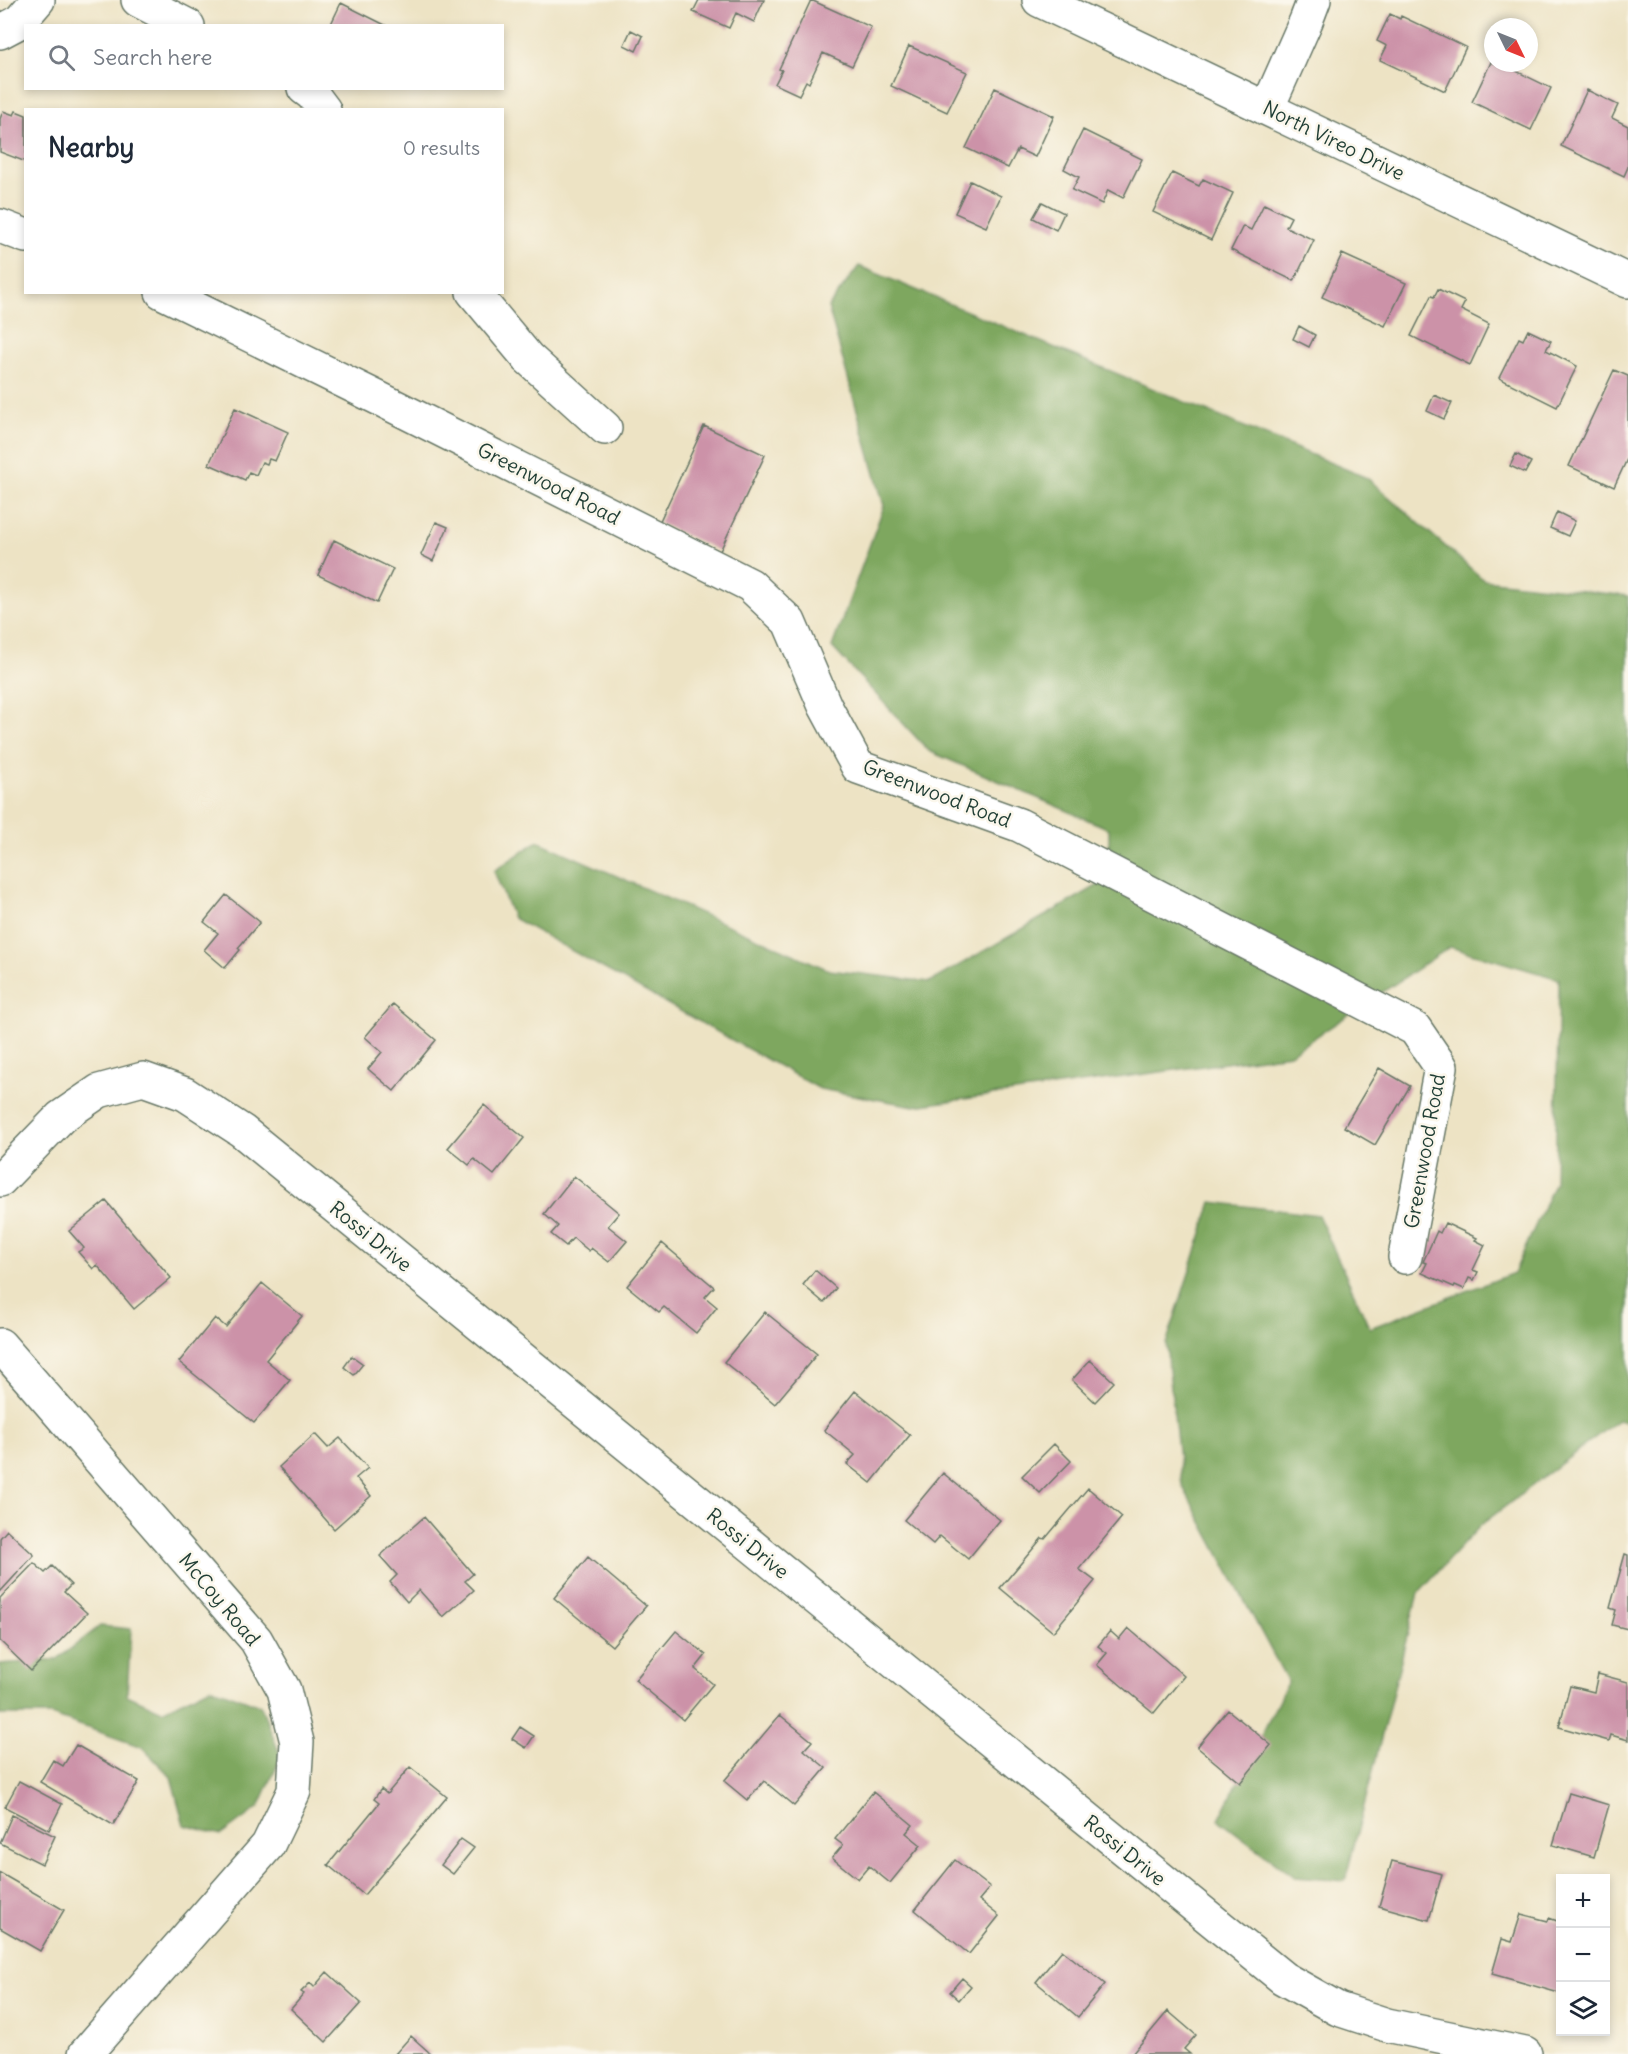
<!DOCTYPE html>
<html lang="en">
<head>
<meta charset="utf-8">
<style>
	:root { --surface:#fff; --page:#f6f6f7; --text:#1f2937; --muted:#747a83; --line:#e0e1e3 }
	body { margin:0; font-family:Delius,sans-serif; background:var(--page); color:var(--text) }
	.controls { position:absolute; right:18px; bottom:18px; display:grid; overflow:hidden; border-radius:0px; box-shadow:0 3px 9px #0003 }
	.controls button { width:54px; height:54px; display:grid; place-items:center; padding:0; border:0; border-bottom:2px solid var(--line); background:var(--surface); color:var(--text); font:30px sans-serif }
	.compass { position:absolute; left:1484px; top:18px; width:54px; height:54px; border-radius:50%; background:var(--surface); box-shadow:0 3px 9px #0003; rotate:133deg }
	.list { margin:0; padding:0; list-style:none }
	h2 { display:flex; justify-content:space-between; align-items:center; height:78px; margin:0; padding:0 24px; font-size:26px }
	h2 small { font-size:20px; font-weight:400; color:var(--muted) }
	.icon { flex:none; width:33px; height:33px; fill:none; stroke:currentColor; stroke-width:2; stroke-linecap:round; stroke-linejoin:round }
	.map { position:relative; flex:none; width:1628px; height:2054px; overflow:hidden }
	.search { position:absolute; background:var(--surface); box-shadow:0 3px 9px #0003; left:24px; top:24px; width:480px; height:66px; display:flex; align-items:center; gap:15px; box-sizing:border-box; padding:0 21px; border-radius:0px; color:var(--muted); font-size:22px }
	.panel { position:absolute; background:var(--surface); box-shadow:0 3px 9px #0003; left:24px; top:108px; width:480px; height:186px; border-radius:0px }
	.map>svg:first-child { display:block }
</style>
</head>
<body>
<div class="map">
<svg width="1628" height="2054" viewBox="0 0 1628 2054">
	<rect width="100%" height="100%" fill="#fbf7ec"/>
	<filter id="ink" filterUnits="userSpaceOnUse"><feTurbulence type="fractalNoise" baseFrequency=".0167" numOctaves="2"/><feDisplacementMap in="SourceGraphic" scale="12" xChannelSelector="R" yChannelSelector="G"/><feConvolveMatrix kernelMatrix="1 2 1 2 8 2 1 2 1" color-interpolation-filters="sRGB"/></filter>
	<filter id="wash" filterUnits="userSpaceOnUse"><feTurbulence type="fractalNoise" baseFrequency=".008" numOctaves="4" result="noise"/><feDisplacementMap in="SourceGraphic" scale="24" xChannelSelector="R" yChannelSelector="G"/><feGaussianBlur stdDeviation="1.35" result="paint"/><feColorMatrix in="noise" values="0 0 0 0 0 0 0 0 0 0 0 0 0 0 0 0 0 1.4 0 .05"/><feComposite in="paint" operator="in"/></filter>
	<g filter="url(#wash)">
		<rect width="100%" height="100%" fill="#ede3c4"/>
		<path fill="#7ea75e" stroke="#4e7249" stroke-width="1.5" d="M 859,266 L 1367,478 L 1484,580 L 1628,596 L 1628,1423 L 1618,1420 L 1481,1525 L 1418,1593 L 1345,1881 L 1295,1877 L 1219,1820 L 1288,1682 L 1182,1485 L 1166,1344 L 1212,1202 L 1318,1215 L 1370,1328 L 1514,1273 L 1555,1182 L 1559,979 L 1450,947 L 1290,1054 L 914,1106 L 820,1089 L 513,918 L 494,871 L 538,841 L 829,970 L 930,982 L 1109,879 L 1109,829 L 929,751 L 832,647 L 884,506 L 828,307 Z
			M 100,1626 L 131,1629 L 127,1695 L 162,1711 L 211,1687 L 261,1706 L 281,1757 L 259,1807 L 221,1835 L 184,1825 L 171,1777 L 142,1747 L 51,1715 L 0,1715 L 0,1664 L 56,1660 Z"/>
		<g id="blocks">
			<path fill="#cc92a8" d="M 699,0 L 764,0 L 754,22 L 736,13 L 729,28 L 693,12 Z
				M 811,0 L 871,27 L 852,66 L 823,53 L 809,83 L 806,81 L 799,95 L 775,84 L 782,70 L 779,69 Z
				M 341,3 L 387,26 L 330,26 Z
				M 1390,14 L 1400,19 L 1401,16 L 1466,47 L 1445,91 L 1380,60 L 1387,46 L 1377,41 Z
				M 631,30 L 643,36 L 636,51 L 624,45 Z
				M 909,46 L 967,72 L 947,112 L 891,86 Z
				M 1493,58 L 1493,63 L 1520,63 L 1516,71 L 1551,88 L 1531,130 L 1472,102 Z
				M 995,88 L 1054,116 L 1035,157 L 1018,149 L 1008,168 L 966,148 Z
				M 1587,90 L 1618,105 L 1612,118 L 1628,126 L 1628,167 L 1624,176 L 1561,146 Z
				M 3,111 L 14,115 L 16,111 L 26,115 L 26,162 L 0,152 L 0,119 Z
				M 1083,130 L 1142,159 L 1123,198 L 1108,190 L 1102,204 L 1072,190 L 1079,177 L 1064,169 Z
				M 1172,173 L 1199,186 L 1203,179 L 1233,193 L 1211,240 L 1153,212 Z
				M 970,181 L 1001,196 L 986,227 L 955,213 Z
				M 1042,202 L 1064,213 L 1056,230 L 1033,218 Z
				M 1264,204 L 1291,217 L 1286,227 L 1314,240 L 1294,281 L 1231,250 L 1243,226 L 1251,230 Z
				M 1342,254 L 1406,283 L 1385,326 L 1322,297 Z
				M 1438,289 L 1465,302 L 1461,310 L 1489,324 L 1470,365 L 1411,336 L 1431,296 L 1434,297 Z
				M 1299,326 L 1315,335 L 1309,347 L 1293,339 Z
				M 1528,330 L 1551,341 L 1546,350 L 1577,366 L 1557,407 L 1499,378 L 1519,338 L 1523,340 Z
				M 1614,370 L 1628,376 L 1628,457 L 1614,487 L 1569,466 Z
				M 1434,395 L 1452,403 L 1444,419 L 1427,411 Z
				M 235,408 L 288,432 L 275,461 L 269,459 L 267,464 L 262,462 L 256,475 L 249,472 L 245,480 L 209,464 Z
				M 704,426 L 765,455 L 720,551 L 659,523 Z
				M 1516,454 L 1531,462 L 1525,473 L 1510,466 Z
				M 1557,512 L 1575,521 L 1568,536 L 1550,528 Z
				M 436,522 L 448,527 L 433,561 L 421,555 Z
				M 334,540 L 393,569 L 377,603 L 318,575 Z
				M 226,895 L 260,922 L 238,948 L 240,950 L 225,968 L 204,950 L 218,933 L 204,922 Z
				M 393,1004 L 436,1040 L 394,1091 L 368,1069 L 382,1052 L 365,1037 Z
				M 1379,1068 L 1410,1086 L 1375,1145 L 1344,1127 Z
				M 484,1105 L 524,1138 L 494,1175 L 474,1159 L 469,1165 L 448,1148 Z
				M 574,1176 L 619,1213 L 608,1226 L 627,1241 L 609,1262 L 591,1248 L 589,1251 L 573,1238 L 566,1246 L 551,1234 L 558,1226 L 544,1214 Z
				M 106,1201 L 171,1278 L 134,1309 L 97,1265 L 93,1269 L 78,1252 L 84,1248 L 69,1231 Z
				M 1445,1223 L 1477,1238 L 1475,1240 L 1485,1245 L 1473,1270 L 1478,1272 L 1474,1280 L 1469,1278 L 1464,1289 L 1455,1285 L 1454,1287 L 1422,1273 L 1427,1263 L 1423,1262 L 1437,1231 L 1440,1233 Z
				M 662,1243 L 714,1287 L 705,1297 L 717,1307 L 696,1333 L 664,1307 L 659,1312 L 627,1286 Z
				M 815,1270 L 836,1288 L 824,1303 L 803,1285 Z
				M 262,1283 L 302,1316 L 266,1360 L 290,1380 L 254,1423 L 179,1362 L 215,1318 L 226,1327 Z
				M 765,1312 L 817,1354 L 775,1404 L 724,1362 Z
				M 352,1356 L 363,1364 L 354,1375 L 344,1367 Z
				M 1090,1360 L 1114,1382 L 1095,1402 L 1072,1380 Z
				M 855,1391 L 910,1435 L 871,1483 L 847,1464 L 855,1455 L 824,1430 Z
				M 315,1434 L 328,1448 L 340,1438 L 368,1468 L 356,1478 L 371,1496 L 334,1529 L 279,1467 Z
				M 1054,1444 L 1071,1461 L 1040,1493 L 1022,1476 Z
				M 943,1473 L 1000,1520 L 968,1559 L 940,1536 L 933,1544 L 904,1520 Z
				M 1088,1488 L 1122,1517 L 1079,1569 L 1095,1581 L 1053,1632 L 1000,1588 L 1042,1538 L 1045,1539 Z
				M 424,1517 L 473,1574 L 465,1581 L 474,1590 L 443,1617 L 419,1590 L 407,1602 L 390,1582 L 397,1575 L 380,1556 Z
				M 7,1530 L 34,1555 L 0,1592 L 0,1538 Z
				M 1625,1554 L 1628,1555 L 1628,1629 L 1612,1625 L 1616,1610 L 1610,1608 Z
				M 588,1557 L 646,1606 L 612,1646 L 554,1598 Z
				M 34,1563 L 45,1573 L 52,1566 L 71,1585 L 64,1592 L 87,1613 L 31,1671 L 0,1641 L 0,1598 Z
				M 1128,1628 L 1184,1676 L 1154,1713 L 1097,1665 L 1107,1653 L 1098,1646 L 1110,1631 L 1119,1639 Z
				M 676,1631 L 706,1655 L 695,1669 L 713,1684 L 683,1720 L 635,1680 Z
				M 1598,1674 L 1628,1682 L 1628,1740 L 1611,1735 L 1609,1741 L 1559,1727 L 1570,1686 L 1594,1692 Z
				M 1228,1710 L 1271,1745 L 1240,1783 L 1197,1747 Z
				M 780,1715 L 812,1741 L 804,1750 L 826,1768 L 794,1806 L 764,1781 L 747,1800 L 724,1781 Z
				M 520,1727 L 534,1736 L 526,1748 L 512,1739 Z
				M 76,1745 L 139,1781 L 113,1825 L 40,1782 L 53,1760 L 63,1766 Z
				M 410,1767 L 447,1797 L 364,1895 L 328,1865 L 379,1803 L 374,1799 L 381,1789 L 387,1794 Z
				M 19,1781 L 62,1804 L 49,1830 L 5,1807 Z
				M 873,1792 L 913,1825 L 906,1833 L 921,1845 L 890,1883 L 869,1866 L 858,1879 L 832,1858 L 843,1845 L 835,1839 Z
				M 1569,1793 L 1609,1805 L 1594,1857 L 1553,1845 Z
				M 12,1815 L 55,1836 L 42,1864 L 0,1843 Z
				M 461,1839 L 474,1848 L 453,1874 L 441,1865 Z
				M 955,1860 L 990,1887 L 979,1900 L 999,1916 L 969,1954 L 915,1910 Z
				M 1392,1861 L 1442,1874 L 1429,1920 L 1379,1906 Z
				M 0,1873 L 64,1910 L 40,1951 L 0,1928 Z
				M 1521,1914 L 1548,1921 L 1549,1918 L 1560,1922 L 1559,1993 L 1492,1974 L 1502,1939 L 1512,1942 Z
				M 1062,1950 L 1105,1984 L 1078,2017 L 1036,1982 Z
				M 327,1972 L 361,2003 L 326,2042 L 291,2009 L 304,1994 L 301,1992 L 310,1983 L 314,1987 Z
				M 962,1978 L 971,1986 L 959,2000 L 950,1992 Z
				M 1168,2011 L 1196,2035 L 1184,2049 L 1190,2054 L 1132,2054 Z
				M 411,2036 L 431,2054 L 395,2054 Z"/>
		</g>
	</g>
	<g filter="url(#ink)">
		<use href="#blocks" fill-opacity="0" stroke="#677766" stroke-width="1.5"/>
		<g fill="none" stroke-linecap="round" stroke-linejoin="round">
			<defs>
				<path id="minor" d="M 138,0 L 188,26
					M 1039,0 L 1628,281
					M 0,32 L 19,22 L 38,0
					M 304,88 L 312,94 L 324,110
					M 1267,109 L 1306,21 L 1314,0
					M 0,226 L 26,236
					M 162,292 L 378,398 L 750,585 L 789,622 L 825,706 L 858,767 L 1019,825 L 1415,1029 L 1441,1067 L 1405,1257
					M 473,292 L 528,358 L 605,428
					M 0,1180 L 61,1117 L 99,1091 L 143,1079 L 185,1094 L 242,1131 L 1283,1978 L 1338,2009 L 1387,2025 L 1525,2054
					M 0,1345 L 256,1640 L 284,1690 L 297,1742 L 294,1791 L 268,1845 L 85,2054"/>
			</defs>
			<use href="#minor" stroke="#677766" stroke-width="36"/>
			<use href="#minor" stroke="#fff" stroke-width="33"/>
		</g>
	</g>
	<g text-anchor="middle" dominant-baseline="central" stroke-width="5" stroke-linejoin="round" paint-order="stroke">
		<g font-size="20" fill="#1f3d34" stroke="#fbf7ec">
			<text transform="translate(1334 140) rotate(26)">North Vireo Drive</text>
			<text transform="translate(549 483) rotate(27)">Greenwood Road</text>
			<text transform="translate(937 793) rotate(21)">Greenwood Road</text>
			<text transform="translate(1424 1151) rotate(-80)">Greenwood Road</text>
			<text transform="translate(371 1236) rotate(39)">Rossi Drive</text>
			<text transform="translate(748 1543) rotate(39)">Rossi Drive</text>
			<text transform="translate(220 1599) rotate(50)">McCoy Road</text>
			<text transform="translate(1125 1850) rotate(39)">Rossi Drive</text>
		</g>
	</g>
</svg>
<div class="controls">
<button>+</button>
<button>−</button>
<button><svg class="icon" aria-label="layers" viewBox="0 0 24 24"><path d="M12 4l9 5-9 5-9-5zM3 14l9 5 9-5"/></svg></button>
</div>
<svg class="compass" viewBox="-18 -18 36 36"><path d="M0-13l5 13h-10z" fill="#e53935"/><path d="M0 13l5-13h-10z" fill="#747a83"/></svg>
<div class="search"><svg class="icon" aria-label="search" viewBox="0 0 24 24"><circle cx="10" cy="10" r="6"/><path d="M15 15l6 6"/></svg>Search here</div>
<section class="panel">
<h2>Nearby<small>0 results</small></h2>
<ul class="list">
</ul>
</section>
</div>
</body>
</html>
